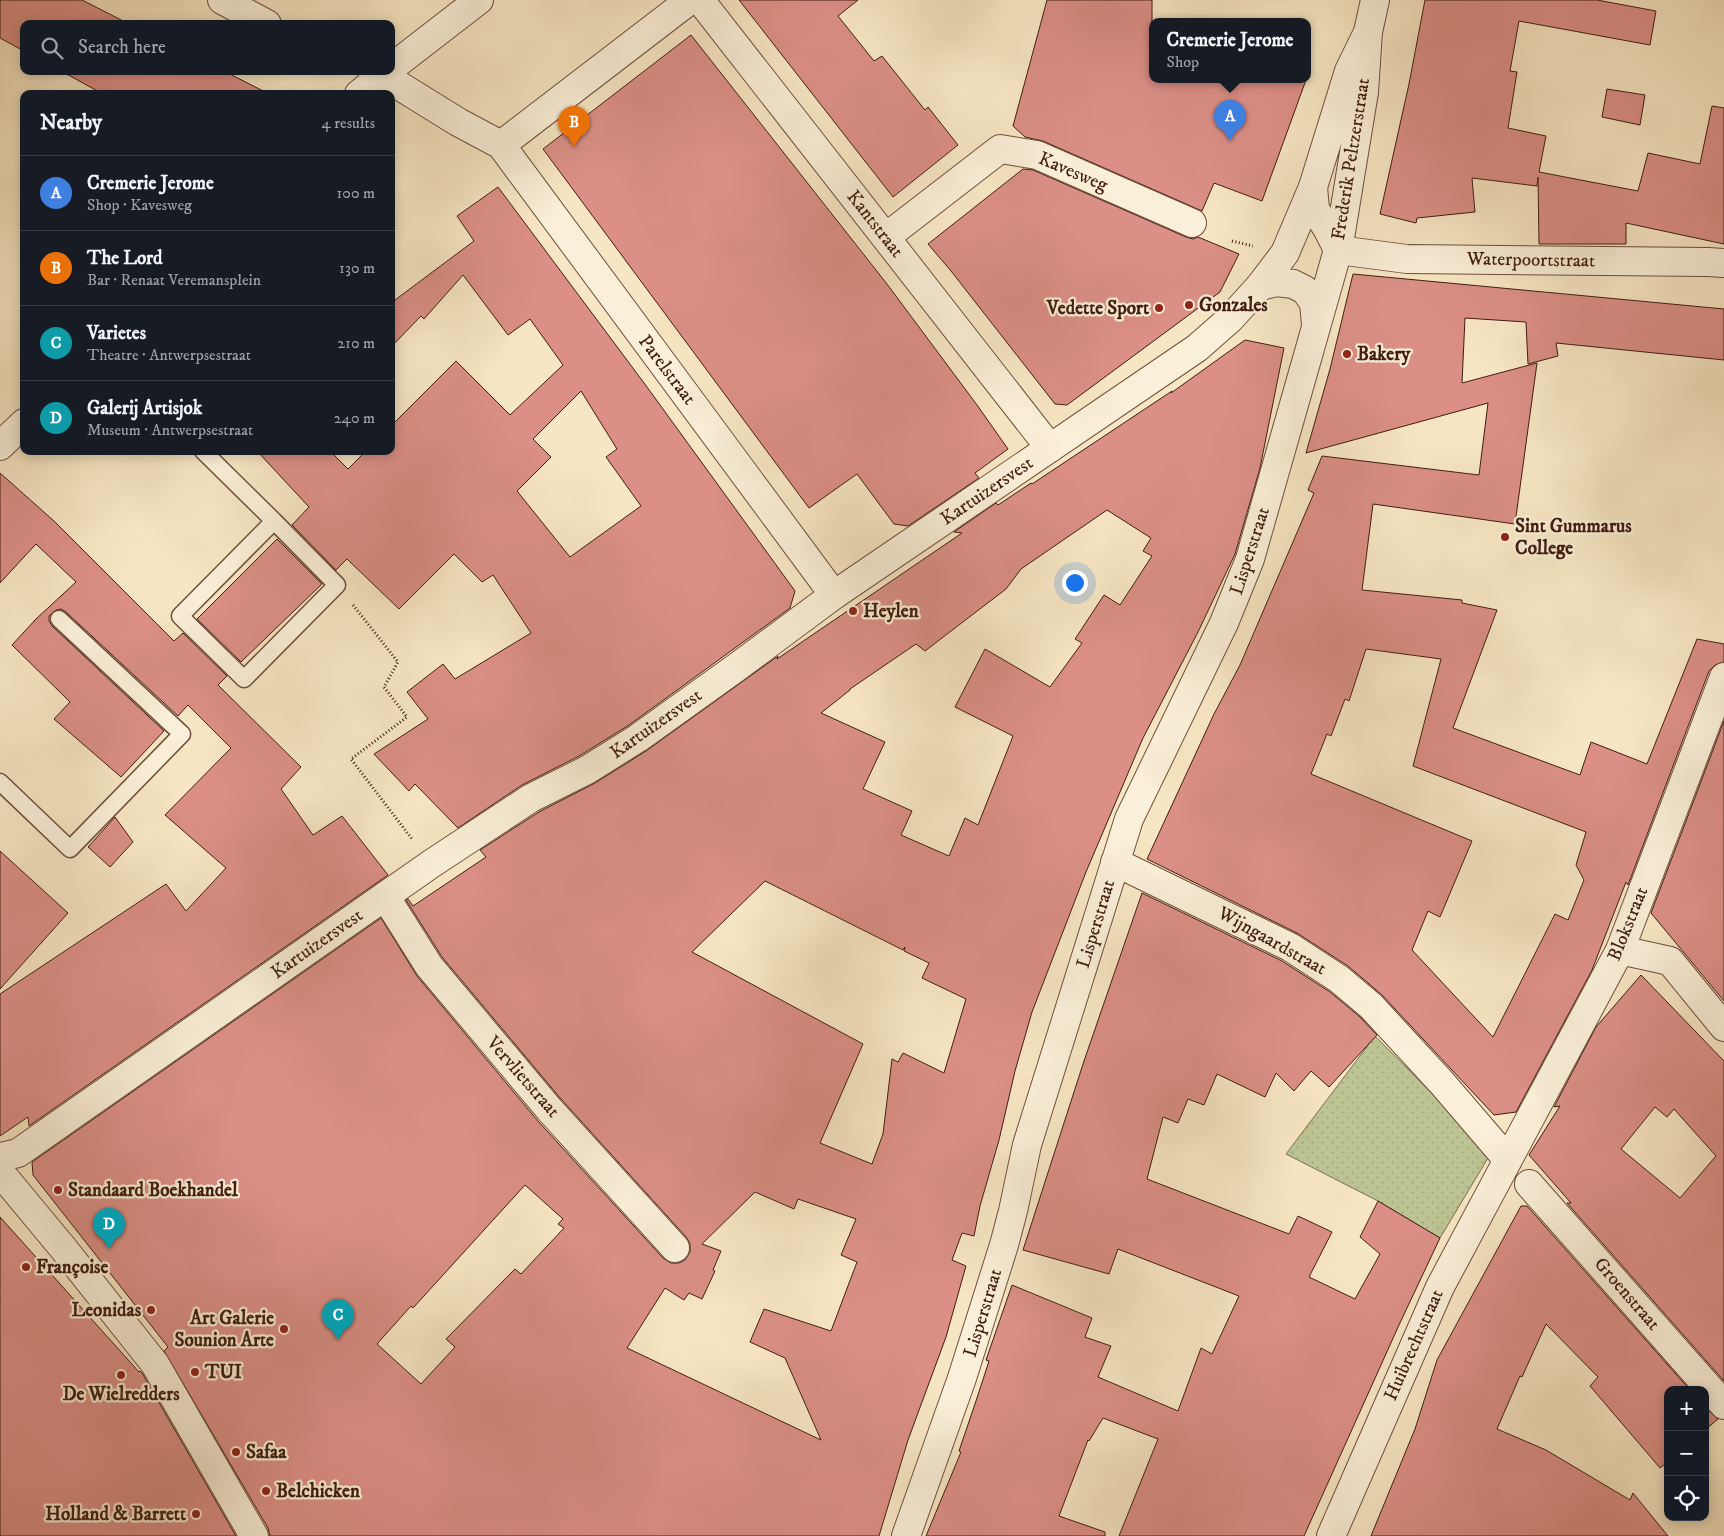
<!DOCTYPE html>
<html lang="en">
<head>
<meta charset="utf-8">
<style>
	:root { --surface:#171b24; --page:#20242c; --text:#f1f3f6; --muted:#9ea1a6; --line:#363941; --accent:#1a73e8 }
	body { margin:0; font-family:"IM FELL DW Pica",serif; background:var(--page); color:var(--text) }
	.controls { position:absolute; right:15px; bottom:15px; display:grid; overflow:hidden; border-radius:10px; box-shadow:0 2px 12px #0003 }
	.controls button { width:45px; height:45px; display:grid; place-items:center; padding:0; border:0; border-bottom:1px solid var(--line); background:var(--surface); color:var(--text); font:25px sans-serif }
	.you { position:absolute; left:1074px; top:582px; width:18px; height:18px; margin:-12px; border:4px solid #fff; border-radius:50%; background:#1a73e8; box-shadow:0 0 0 8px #1a73e833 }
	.badge { display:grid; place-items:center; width:32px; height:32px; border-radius:50%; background:var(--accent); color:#fff; font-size:16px; font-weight:700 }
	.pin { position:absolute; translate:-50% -41px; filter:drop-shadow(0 1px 2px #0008) }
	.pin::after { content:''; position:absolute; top:26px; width:18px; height:15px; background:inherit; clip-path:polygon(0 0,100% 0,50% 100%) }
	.popup { position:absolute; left:1149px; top:18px; width:162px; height:65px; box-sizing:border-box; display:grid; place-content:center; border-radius:10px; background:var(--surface); filter:drop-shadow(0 1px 4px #0005); font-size:16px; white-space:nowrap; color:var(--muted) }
	.popup b { font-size:19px; color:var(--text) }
	.popup::after { content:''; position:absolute; left:50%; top:100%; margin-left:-10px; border:10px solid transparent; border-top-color:var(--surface) }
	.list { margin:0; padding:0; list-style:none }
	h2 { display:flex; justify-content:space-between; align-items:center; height:65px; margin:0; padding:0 20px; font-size:21px }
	h2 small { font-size:16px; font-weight:400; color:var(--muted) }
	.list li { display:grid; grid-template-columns:32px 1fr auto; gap:15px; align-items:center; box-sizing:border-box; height:75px; padding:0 20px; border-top:1px solid var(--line) }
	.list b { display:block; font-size:19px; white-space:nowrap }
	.list p { margin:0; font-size:16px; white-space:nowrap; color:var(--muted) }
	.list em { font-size:16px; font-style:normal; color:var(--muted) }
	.icon { flex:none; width:28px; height:28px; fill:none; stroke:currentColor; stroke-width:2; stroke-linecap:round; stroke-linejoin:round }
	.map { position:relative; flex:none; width:1724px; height:1536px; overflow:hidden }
	.search { position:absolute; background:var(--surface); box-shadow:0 2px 12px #0003; left:20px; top:20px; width:375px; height:55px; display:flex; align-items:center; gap:12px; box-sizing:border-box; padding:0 18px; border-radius:10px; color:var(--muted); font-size:19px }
	.panel { position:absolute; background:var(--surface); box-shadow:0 2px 12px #0003; left:20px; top:90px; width:375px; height:365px; border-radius:10px }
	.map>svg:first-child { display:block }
</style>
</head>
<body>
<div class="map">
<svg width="1724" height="1536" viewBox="0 0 1724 1536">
	<defs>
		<pattern id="green-dots" width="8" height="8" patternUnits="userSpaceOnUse" patternTransform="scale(1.25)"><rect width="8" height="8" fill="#bdc493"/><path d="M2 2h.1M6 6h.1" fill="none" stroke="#a4a87e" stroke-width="1.8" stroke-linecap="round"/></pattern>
	</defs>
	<rect width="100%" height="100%" fill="#f7e6c3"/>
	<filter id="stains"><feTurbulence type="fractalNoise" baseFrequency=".004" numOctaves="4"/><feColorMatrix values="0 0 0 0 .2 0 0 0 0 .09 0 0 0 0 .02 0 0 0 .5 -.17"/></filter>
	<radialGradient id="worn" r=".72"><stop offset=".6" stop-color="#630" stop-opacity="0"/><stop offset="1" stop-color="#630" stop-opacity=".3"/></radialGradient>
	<path fill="url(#green-dots)" stroke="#7e7052" d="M 1375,1036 L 1491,1153 L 1440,1238 L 1378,1201 L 1286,1154 Z"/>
	<path fill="#db8f86" stroke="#401d10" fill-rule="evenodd" d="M 0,0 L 82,0 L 129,24 L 24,24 L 24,51 L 0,38 Z
		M 739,0 L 858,0 L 838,16 L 874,61 L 882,56 L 925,110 L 928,107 L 958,145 L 893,197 Z
		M 1047,0 L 1152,0 L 1152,80 L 1306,80 L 1262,201 L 1214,183 L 1202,211 L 1043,141 L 1025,137 L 1013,126 Z
		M 1425,0 L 1597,0 L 1656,11 L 1650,45 L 1519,21 L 1510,71 L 1517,72 L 1508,128 L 1546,136 L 1539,172 L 1638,191 L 1648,153 L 1700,164 L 1712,106 L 1724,108 L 1724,244 L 1626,223 L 1626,244 L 1539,244 L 1538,177 L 1537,186 L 1472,178 L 1475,212 L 1417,218 L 1416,223 L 1380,214 L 1409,84 Z
		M 691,35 L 887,284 L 977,405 L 1008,449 L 975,473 L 979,478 L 908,526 L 894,524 L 857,474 L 809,508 L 543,149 Z
		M 61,71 L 224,71 L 269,94 L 103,94 Z
		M 1607,89 L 1645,95 L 1640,125 L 1602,117 Z
		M 1023,169 L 1033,170 L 1186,237 L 1193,239 L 1198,237 L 1239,254 L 1220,292 L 1067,405 L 1055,404 L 951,271 L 928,244 Z
		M 498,187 L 647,387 L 795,591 L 790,608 L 629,725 L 579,756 L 522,785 L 458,828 L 415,784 L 409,791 L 374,754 L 428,719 L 407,692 L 443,664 L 455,679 L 531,633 L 493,575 L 482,582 L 454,554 L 399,609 L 347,559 L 336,570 L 292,525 L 309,507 L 257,451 L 330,451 L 348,469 L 366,451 L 391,451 L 391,426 L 456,361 L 510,415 L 563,365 L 530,319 L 508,335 L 463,275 L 424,319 L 421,316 L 391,347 L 391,303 L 474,241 L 457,216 ZM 581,391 L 617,449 L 606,457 L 641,506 L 570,557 L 517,491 L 551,457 L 533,439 Z
		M 1353,274 L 1724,309 L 1724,360 L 1556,343 L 1558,356 L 1528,364 L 1526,322 L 1465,318 L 1462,383 L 1537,363 L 1515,524 L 1373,504 L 1362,590 L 1462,600 L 1462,603 L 1497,610 L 1453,728 L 1580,775 L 1591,742 L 1647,764 L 1697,639 L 1724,644 L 1724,662 L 1715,665 L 1709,671 L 1628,885 L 1626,882 L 1592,970 L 1516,1112 L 1494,1115 L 1382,995 L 1348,966 L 1297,933 L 1147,859 L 1214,714 L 1240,665 L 1314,493 L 1308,490 L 1322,456 L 1479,475 L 1488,403 L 1306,453 L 1330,369 ZM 1366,649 L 1441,659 L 1413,766 L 1586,832 L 1576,865 L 1584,880 L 1568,920 L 1555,914 L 1493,1037 L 1412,950 L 1428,911 L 1440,917 L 1472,841 L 1311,774 L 1327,734 L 1331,736 L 1345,699 L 1349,701 Z
		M 1245,340 L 1284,348 L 1260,468 L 1235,554 L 1198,632 L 1143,738 L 1086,872 L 1032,1012 L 1015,1071 L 999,1140 L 980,1206 L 974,1236 L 962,1233 L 952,1260 L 966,1266 L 946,1337 L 908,1440 L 879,1536 L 270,1536 L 268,1528 L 164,1351 L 168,1347 L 33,1175 L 32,1162 L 381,918 L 417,976 L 537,1120 L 663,1258 L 671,1263 L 679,1263 L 685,1260 L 690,1252 L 690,1244 L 687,1238 L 561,1099 L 442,957 L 406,900 L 408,899 L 413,906 L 486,857 L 480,850 L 539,812 L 595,783 L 646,751 L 778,656 L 777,659 L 962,533 L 954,532 L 996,503 L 998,505 L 1031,483 L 1032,484 L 1172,391 L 1171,393 ZM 1107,510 L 1151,538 L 1143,551 L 1152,556 L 1120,605 L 1104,595 L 1075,639 L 1082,643 L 1050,687 L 985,649 L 955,707 L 1013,736 L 978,825 L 965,818 L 949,856 L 901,835 L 912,811 L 863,789 L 885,742 L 821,713 L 850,690 L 850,689 L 916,644 L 925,651 L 1006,589 L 1021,569 ZM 765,881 L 903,950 L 905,947 L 904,951 L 929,963 L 922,978 L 966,999 L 944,1073 L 903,1053 L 898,1062 L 892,1059 L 883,1134 L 872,1164 L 820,1143 L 863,1044 L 692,952 ZM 525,1185 L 563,1219 L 558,1224 L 564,1228 L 521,1274 L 515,1269 L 446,1339 L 455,1347 L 421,1384 L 377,1344 L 411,1306 L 413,1308 ZM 755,1192 L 794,1209 L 798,1199 L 856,1219 L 841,1255 L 857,1262 L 831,1331 L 764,1309 L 750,1342 L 785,1358 L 821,1440 L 627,1348 L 665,1288 L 684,1300 L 689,1293 L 702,1299 L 715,1271 L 713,1270 L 721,1251 L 702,1244 Z
		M 0,473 L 54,521 L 174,641 L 183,633 L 227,676 L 218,685 L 301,767 L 281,789 L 313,835 L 342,816 L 388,875 L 29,1126 L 28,1117 L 0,1136 L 0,994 L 166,884 L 186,911 L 226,868 L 165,815 L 231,748 L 188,705 L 178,716 L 66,612 L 61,609 L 56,610 L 49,616 L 49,621 L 52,626 L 164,731 L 121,777 L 54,719 L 70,702 L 12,645 L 36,619 L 76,582 L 36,544 L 0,583 Z
		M 277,539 L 322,584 L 241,662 L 197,619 Z
		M 1724,721 L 1724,1001 L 1651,913 Z
		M 115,817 L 133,842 L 110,867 L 88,847 Z
		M 0,851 L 68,913 L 0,989 Z
		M 1142,893 L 1282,961 L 1330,992 L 1360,1017 L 1377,1035 L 1329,1087 L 1311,1071 L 1294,1091 L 1276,1073 L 1265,1097 L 1217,1074 L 1204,1105 L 1188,1099 L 1178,1123 L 1163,1117 L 1147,1179 L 1289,1234 L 1298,1216 L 1332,1232 L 1309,1277 L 1355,1299 L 1380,1254 L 1360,1237 L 1378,1201 L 1440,1238 L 1399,1325 L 1304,1536 L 1119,1536 L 1158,1439 L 1103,1418 L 1089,1441 L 1088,1440 L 1059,1516 L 1105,1532 L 1105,1536 L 926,1536 L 961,1452 L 959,1451 L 977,1398 L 989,1361 L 986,1360 L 1012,1285 L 1092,1318 L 1085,1337 L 1111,1346 L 1098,1377 L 1178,1411 L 1201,1348 L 1212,1354 L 1239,1296 L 1118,1249 L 1109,1274 L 1023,1250 L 1084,1061 Z
		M 1641,975 L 1724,1061 L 1724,1381 L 1567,1203 L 1571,1203 L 1529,1155 L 1560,1106 L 1554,1107 L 1596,1027 ZM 1655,1107 L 1667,1117 L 1674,1109 L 1716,1156 L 1680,1198 L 1621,1149 Z
		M 1521,1206 L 1527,1206 L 1690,1390 L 1668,1390 L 1668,1462 L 1660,1468 L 1590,1386 L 1598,1377 L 1546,1324 L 1522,1377 L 1520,1376 L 1497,1429 L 1546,1450 L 1630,1500 L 1633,1493 L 1668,1536 L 1371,1536 L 1415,1429 L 1437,1360 Z
		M 0,1217 L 139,1372 L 140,1371 L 142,1373 L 236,1536 L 0,1536 Z
		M 1705,1407 L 1718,1419 L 1705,1430 Z"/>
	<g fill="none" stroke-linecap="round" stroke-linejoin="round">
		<defs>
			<path id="service" d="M 203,451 L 274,521
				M 274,521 L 337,585 L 244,679 L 180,616 Z
				M 0,782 L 70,849 L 182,734 L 59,619"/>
			<path id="minor" d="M 222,0 L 267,24
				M 700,0 L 1050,448
				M 391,68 L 479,0
				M 372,71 L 382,75 L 458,122 L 501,145 L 834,595
				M 359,94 L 387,71
				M 501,145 L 690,0
				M 1313,187 L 1315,209 L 1328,230 L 1338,250 L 1407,259 L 1708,262 L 1724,263
				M 886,237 L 1000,149 L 1037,155 L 1192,223
				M 1260,286 L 1277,282 L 1293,284 L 1305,290 L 1314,303 L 1316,325
				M 0,446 L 24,423
				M 1115,862 L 1290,947 L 1339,979 L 1371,1006 L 1442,1083 L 1508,1160
				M 385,896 L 429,966 L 549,1109 L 675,1248
				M 1620,950 L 1670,961 L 1724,1027
				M 0,1172 L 63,1248 L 155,1364 L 254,1536
				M 1529,1184 L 1724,1405
				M 1331,1536 L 1440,1287 L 1620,950 L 1724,677"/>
			<path id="tertiary" d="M 0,1157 L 18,1153 L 431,864 L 531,798 L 587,770 L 638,738 L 737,667 L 834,595 L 1197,348 L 1230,319 L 1260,286 L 1285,253 L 1313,187 L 1349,71 L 1368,32
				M 906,1536 L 962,1378 L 1004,1245 L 1013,1211 L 1027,1145 L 1129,819 L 1224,623 L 1250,559 L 1338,250 L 1364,92 L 1368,32 L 1375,0"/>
		</defs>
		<use href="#service" stroke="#6e4f3d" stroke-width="19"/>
		<use href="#minor" stroke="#6e4f3d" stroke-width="30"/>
		<use href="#tertiary" stroke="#6e4f3d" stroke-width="30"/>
		<path stroke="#401d10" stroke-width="3" stroke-dasharray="1 2.5" stroke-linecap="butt" d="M 1232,241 L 1253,246
			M 353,605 L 398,662 L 384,687 L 407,717 L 351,759 L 412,839"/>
		<use href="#service" stroke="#faefd8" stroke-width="16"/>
		<use href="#minor" stroke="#faefd8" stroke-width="28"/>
		<use href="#tertiary" stroke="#faefd8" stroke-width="28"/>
	</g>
	<g fill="#8f2418" stroke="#faefd8" stroke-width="2">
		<circle cx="1189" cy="305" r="5"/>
		<circle cx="1159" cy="308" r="5"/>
		<circle cx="1347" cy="354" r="5"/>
		<circle cx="1505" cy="537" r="5"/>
		<circle cx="853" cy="611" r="5"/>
		<circle cx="58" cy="1190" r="5"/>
		<circle cx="26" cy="1267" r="5"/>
		<circle cx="151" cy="1310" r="5"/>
		<circle cx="284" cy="1329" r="5"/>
		<circle cx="195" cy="1372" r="5"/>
		<circle cx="121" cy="1375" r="5"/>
		<circle cx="236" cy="1452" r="5"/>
		<circle cx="266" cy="1491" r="5"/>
		<circle cx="196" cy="1514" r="5"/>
	</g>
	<g text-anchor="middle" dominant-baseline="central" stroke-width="4.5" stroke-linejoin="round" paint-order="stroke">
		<g font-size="19" fill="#401d10" stroke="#faefd8">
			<text transform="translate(1351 159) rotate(-81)">Frederik Peltzerstraat</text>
			<text transform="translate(1073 172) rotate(23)">Kavesweg</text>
			<text transform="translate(875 224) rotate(52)">Kantstraat</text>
			<text transform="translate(1531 260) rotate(1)">Waterpoortstraat</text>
			<text transform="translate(667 370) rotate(53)">Parelstraat</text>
			<text transform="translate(987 491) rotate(-34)">Kartuizersvest</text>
			<text transform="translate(1250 551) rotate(-72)">Lisperstraat</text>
			<text transform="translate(656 724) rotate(-35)">Kartuizersvest</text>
			<text transform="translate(1096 924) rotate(-73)">Lisperstraat</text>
			<text transform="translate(1628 924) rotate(-68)">Blokstraat</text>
			<text transform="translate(1272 941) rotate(29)">Wijngaardstraat</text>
			<text transform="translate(317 944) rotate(-35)">Kartuizersvest</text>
			<text transform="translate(523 1077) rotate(49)">Vervlietstraat</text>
			<text transform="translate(1627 1294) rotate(49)">Groenstraat</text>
			<text transform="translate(983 1313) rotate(-73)">Lisperstraat</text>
			<text transform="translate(1414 1345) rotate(-66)">Huibrechtstraat</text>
		</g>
		<g font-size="19" font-weight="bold" fill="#401d10" stroke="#faefd8" text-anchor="start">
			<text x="1199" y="305">Gonzales</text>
			<text x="1149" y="308" text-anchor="end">Vedette Sport</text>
			<text x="1357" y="354">Bakery</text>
			<text x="1515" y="526">Sint Gummarus<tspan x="1515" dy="22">College</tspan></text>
			<text x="863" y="611">Heylen</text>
			<text x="68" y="1190">Standaard Boekhandel</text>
			<text x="36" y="1267">Françoise</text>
			<text x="141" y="1310" text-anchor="end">Leonidas</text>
			<text x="274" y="1318" text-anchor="end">Art Galerie<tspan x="274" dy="22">Sounion Arte</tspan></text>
			<text x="205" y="1372">TUI</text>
			<text x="121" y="1394" text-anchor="middle">De Wielredders</text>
			<text x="246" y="1452">Safaa</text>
			<text x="276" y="1491">Belchicken</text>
			<text x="186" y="1514" text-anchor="end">Holland &amp; Barrett</text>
		</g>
	</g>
	<rect width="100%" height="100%" filter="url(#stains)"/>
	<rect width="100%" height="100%" fill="url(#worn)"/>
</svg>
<div class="controls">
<button>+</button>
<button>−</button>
<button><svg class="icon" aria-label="locate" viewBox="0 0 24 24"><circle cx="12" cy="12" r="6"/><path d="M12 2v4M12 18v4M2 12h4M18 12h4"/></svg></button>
</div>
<div class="you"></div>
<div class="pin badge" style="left:1230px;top:141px;background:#3f7fe0">A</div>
<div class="popup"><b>Cremerie Jerome</b>Shop</div>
<div class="pin badge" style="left:574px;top:147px;background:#e8710a">B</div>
<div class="pin badge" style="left:338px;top:1340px;background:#0f9aa8">C</div>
<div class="pin badge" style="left:109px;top:1249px;background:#0f9aa8">D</div>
<div class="search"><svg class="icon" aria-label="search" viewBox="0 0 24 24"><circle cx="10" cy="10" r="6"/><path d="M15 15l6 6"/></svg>Search here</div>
<section class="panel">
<h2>Nearby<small>4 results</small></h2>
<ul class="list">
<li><span class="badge" style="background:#3f7fe0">A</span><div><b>Cremerie Jerome</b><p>Shop · Kavesweg</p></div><em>100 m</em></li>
<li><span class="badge" style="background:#e8710a">B</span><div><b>The Lord</b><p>Bar · Renaat Veremansplein</p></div><em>130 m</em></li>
<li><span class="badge" style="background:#0f9aa8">C</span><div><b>Varietes</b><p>Theatre · Antwerpsestraat</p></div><em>210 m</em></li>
<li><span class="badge" style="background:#0f9aa8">D</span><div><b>Galerij Artisjok</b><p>Museum · Antwerpsestraat</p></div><em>240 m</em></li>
</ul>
</section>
</div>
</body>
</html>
